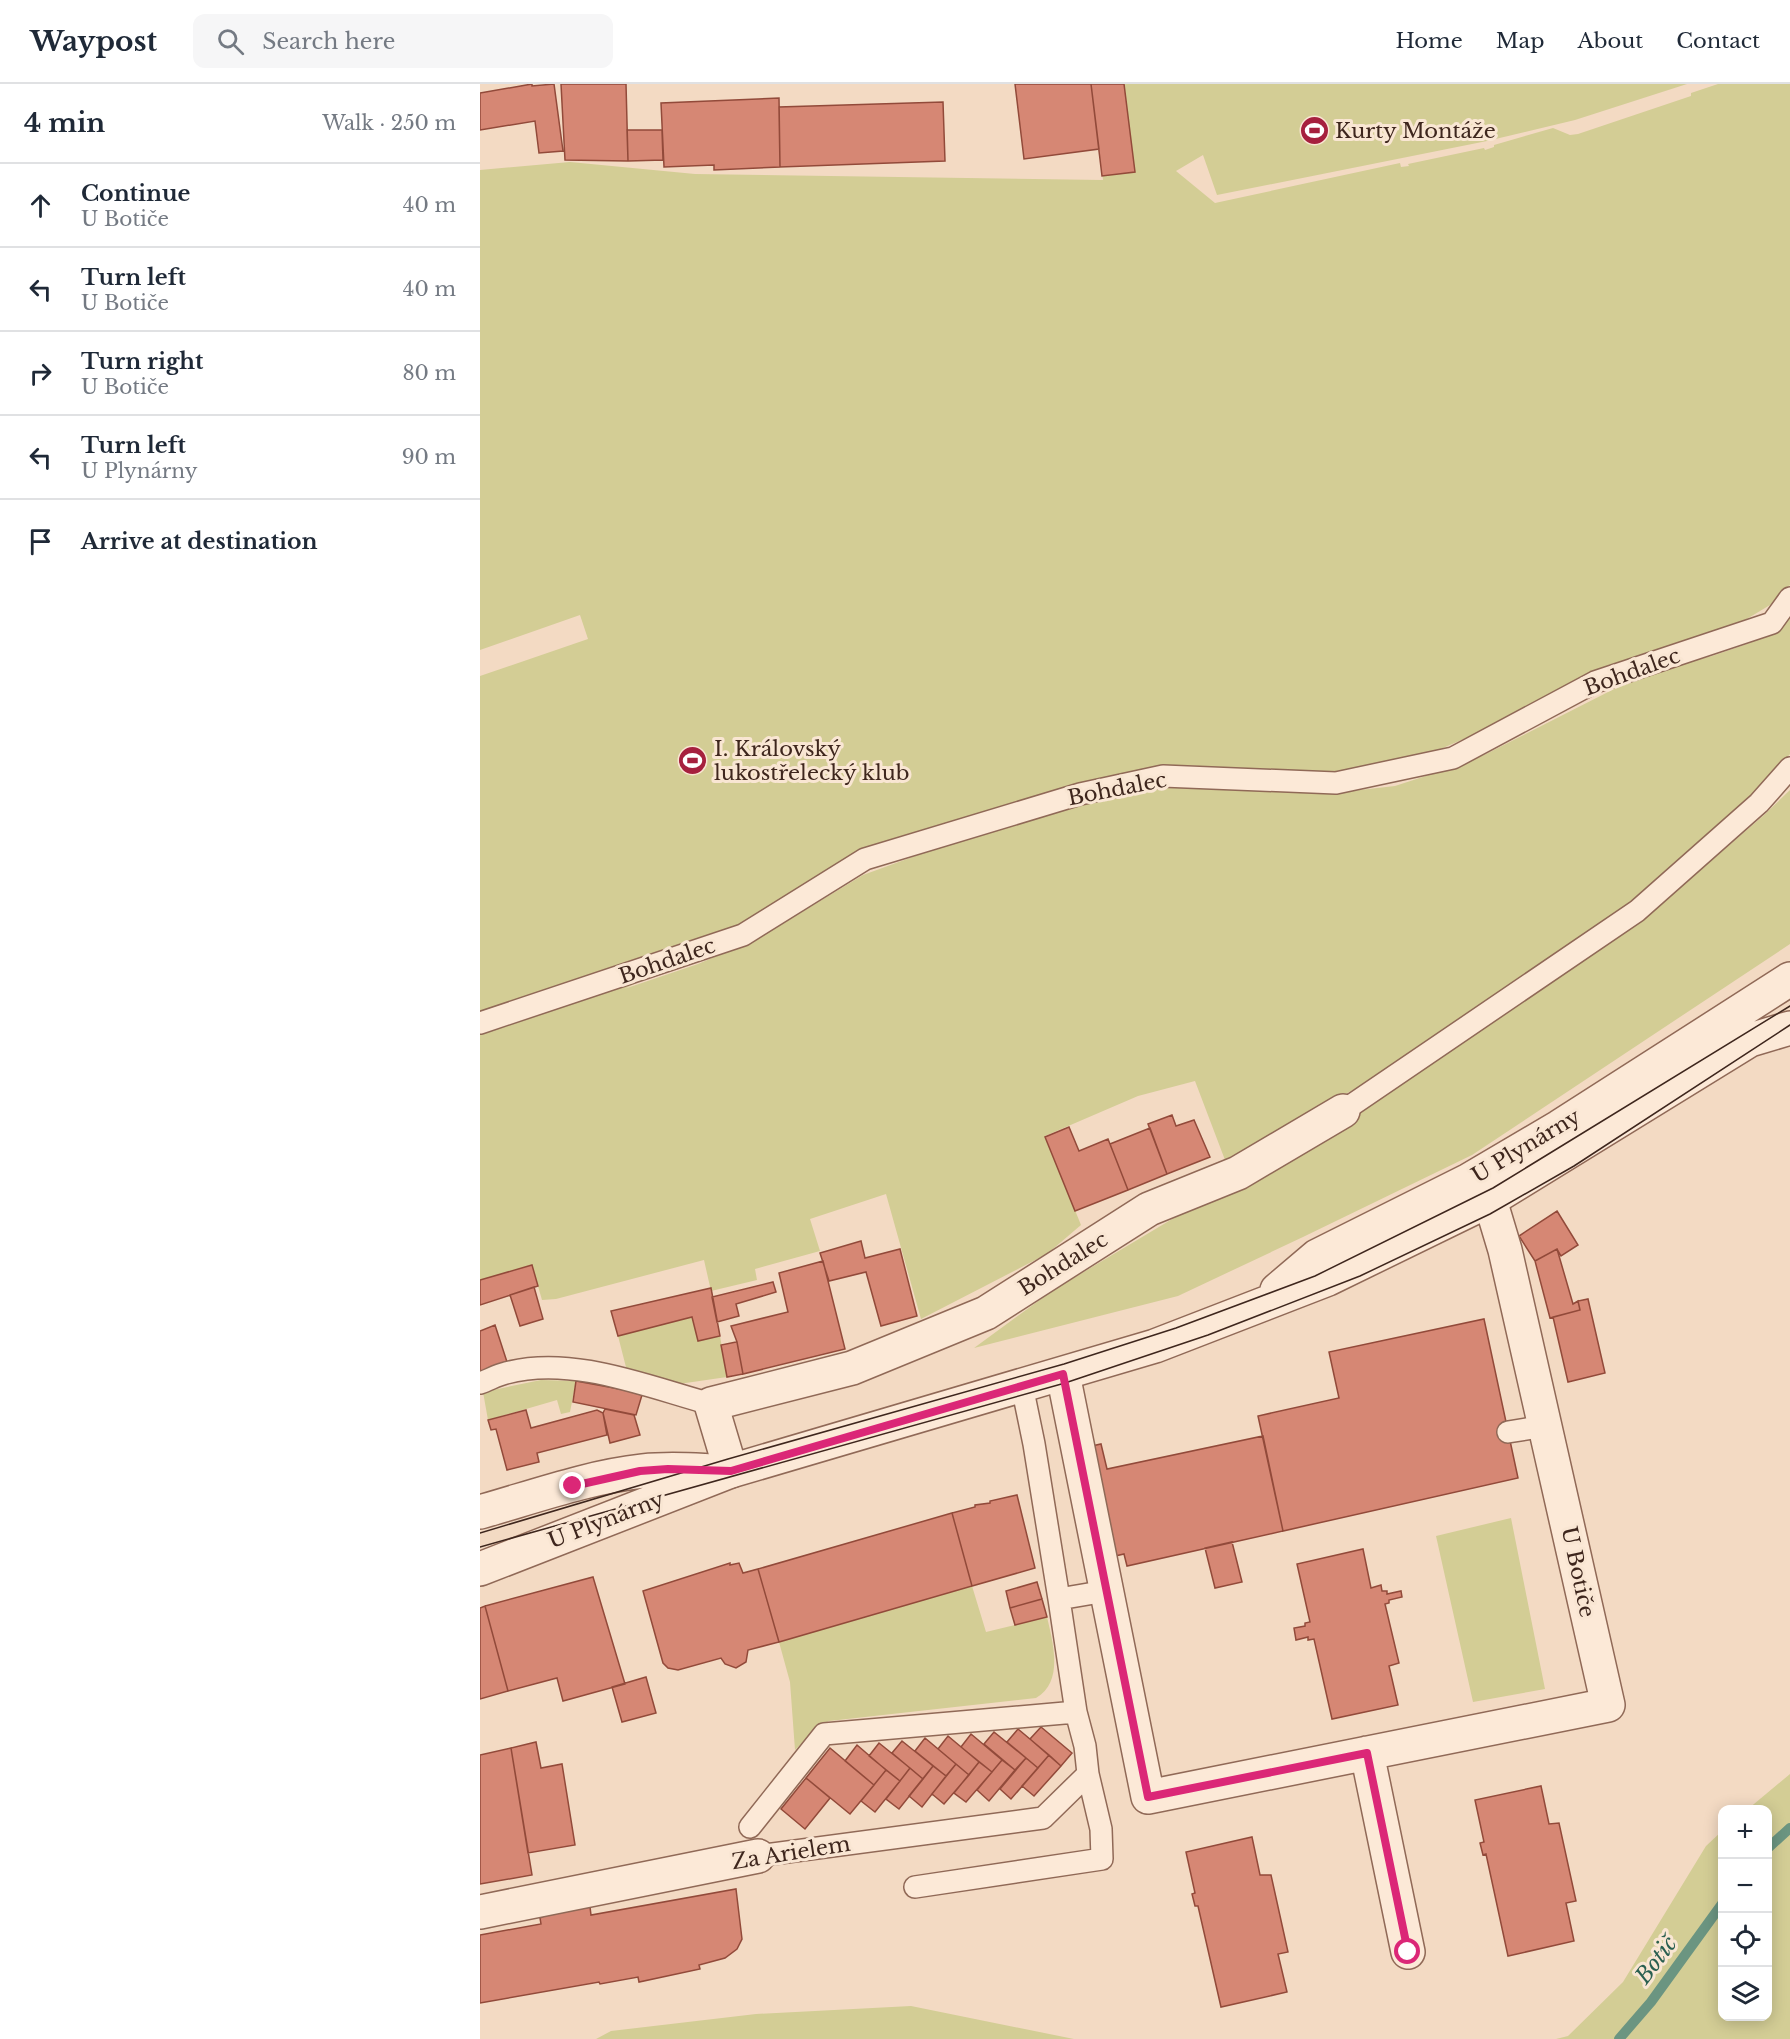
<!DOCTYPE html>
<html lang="en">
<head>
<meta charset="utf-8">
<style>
	:root { --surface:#fff; --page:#f6f6f7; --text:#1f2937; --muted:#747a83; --line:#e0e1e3 }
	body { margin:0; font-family:"Libre Baskerville",serif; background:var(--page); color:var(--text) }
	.controls { position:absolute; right:18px; bottom:18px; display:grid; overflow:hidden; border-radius:12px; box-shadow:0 3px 15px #0003 }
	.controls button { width:54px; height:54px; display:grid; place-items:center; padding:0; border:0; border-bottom:2px solid var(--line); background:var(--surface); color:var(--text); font:30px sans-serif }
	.stop { position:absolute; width:18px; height:18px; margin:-14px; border:4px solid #db2777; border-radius:50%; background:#fff }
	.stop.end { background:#db2777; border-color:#fff; box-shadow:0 2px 6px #0008 }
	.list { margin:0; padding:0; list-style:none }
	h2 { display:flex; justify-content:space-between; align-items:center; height:78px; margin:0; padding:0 24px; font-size:26px }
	h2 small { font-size:20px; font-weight:400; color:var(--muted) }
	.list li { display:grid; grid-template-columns:39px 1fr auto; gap:18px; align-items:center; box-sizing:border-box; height:84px; padding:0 24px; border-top:2px solid var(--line) }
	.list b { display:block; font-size:22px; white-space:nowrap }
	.list p { margin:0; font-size:20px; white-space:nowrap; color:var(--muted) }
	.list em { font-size:20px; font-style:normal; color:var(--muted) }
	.icon { flex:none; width:33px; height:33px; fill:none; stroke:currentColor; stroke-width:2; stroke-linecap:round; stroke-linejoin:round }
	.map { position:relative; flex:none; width:1310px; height:1955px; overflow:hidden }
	header { display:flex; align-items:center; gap:36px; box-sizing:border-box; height:84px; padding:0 30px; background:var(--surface); border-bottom:2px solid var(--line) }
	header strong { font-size:28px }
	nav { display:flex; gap:33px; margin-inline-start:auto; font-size:21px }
	.search { width:420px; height:54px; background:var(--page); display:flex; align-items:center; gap:15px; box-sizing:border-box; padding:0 21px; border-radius:12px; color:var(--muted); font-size:22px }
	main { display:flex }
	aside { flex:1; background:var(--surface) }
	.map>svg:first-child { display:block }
</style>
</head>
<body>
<header>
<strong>Waypost</strong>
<div class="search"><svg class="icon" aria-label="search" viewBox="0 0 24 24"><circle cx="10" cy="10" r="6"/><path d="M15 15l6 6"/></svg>Search here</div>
<nav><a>Home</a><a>Map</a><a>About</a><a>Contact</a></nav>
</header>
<main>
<aside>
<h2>4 min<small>Walk · 250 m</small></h2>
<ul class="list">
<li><svg class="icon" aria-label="ahead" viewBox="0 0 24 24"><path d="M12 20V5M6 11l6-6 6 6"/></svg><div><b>Continue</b><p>U Botiče</p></div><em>40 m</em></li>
<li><svg class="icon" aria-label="left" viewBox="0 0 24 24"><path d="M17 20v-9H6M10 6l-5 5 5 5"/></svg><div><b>Turn left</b><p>U Botiče</p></div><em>40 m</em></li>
<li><svg class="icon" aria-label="right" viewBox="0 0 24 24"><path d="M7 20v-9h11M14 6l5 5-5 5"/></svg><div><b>Turn right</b><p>U Botiče</p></div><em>80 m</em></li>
<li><svg class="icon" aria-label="left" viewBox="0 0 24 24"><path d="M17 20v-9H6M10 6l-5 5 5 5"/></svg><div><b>Turn left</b><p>U Plynárny</p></div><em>90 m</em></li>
<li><svg class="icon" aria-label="arrive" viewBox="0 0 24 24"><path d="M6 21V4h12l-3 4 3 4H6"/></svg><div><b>Arrive at destination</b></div></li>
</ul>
</aside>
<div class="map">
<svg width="1310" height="1955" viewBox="0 0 1310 1955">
	<rect width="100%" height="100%" fill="#f3dac3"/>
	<path fill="#d3cd95" d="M 611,0 L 1207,0 L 1095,36 L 1007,57 L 737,111 L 723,71 L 696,87 L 735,119 L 920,79 L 921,83 L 929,82 L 928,80 L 1004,64 L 1005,66 L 1014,63 L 1014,61 L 1073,44 L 1090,51 L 1098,50 L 1211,12 L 1211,9 L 1238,0 L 1310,0 L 1310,501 L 1290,521 L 1260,539 L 1224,554 L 1174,566 L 1124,586 L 993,651 L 949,670 L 868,687 L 812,688 L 703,681 L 653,687 L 476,738 L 207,865 L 163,896 L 144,905 L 218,880 L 279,854 L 383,791 L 482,755 L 657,705 L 702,702 L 811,708 L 871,707 L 915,702 L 958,688 L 1004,671 L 1132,606 L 1181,585 L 1232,572 L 1270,559 L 1310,532 L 1310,670 L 1270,719 L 1150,824 L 911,985 L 745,1076 L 715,997 L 658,1012 L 565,1052 L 601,1141 L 567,1170 L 441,1235 L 406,1110 L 330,1135 L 340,1167 L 275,1185 L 277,1196 L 231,1207 L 224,1176 L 76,1215 L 62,1216 L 52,1181 L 0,1196 L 0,592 L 108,555 L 100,531 L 0,566 L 0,86 L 90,78 L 215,90 L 623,96 Z
		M 1310,706 L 1310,860 L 992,1071 L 823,1153 L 698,1212 L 494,1264 L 572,1207 L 919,999 L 1161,837 L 1283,732 Z
		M 212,1233 L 218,1256 L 240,1252 L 247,1293 L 192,1301 L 148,1291 L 138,1252 Z
		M 61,1296 L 96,1297 L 90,1328 L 81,1330 L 77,1316 L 8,1336 L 3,1308 Z
		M 1031,1434 L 1065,1605 L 993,1618 L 956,1452 Z
		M 492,1502 L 506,1548 L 567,1533 C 573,1559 584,1598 556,1614 L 349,1637 L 338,1643 L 315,1666 L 310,1598 L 299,1558 Z
		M 1310,1690 L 1310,1955 L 1076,1955 L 1088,1952 L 1143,1898 L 1226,1762 L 1242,1747 L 1242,1932 L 1288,1932 L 1288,1726 L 1268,1725 Z
		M 431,1922 L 594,1955 L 116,1955 L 131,1947 L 276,1930 Z"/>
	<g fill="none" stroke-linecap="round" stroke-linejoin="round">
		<path stroke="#6b9581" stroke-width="10" d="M 1288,1764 L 1310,1744
			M 1139,1955 L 1171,1918 L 1242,1820"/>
	</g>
	<path fill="#d68774" stroke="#924a3a" stroke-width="1.5" d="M 52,0 L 52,2 L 74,0 L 83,67 L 59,69 L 55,37 L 0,46 L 0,9 Z
		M 81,0 L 146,0 L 148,77 L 85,76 Z
		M 535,0 L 611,0 L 619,65 L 544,75 Z
		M 611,0 L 644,0 L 655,88 L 622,92 Z
		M 299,14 L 300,83 L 234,86 L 234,81 L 184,83 L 181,19 Z
		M 463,18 L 465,77 L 300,83 L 299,23 Z
		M 147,46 L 182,46 L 183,76 L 148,77 Z
		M 692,1031 L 696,1042 L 714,1036 L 730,1073 L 687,1090 L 668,1040 Z
		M 589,1043 L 599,1067 L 628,1055 L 648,1106 L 595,1127 L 565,1053 Z
		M 670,1044 L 687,1090 L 648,1106 L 630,1060 Z
		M 1077,1127 L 1098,1161 L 1081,1172 L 1077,1165 L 1055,1177 L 1039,1152 Z
		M 381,1157 L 385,1174 L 420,1165 L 437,1232 L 401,1242 L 386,1188 L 349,1197 L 340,1169 Z
		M 1077,1165 L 1093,1220 L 1098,1217 L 1100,1226 L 1070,1234 L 1055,1177 Z
		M 343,1177 L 365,1265 L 263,1290 L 257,1258 L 251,1242 L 308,1228 L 299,1189 Z
		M 52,1181 L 58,1202 L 0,1221 L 0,1196 Z
		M 293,1198 L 296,1208 L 256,1220 L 259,1232 L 237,1238 L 232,1213 Z
		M 54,1203 L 63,1235 L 40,1242 L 30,1211 Z
		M 231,1204 L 240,1252 L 218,1257 L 212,1233 L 138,1252 L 131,1227 Z
		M 1108,1215 L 1125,1289 L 1088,1298 L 1073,1233 L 1100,1226 L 1098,1217 Z
		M 1004,1235 L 1038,1394 L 803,1447 L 778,1332 L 859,1314 L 849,1268 Z
		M 15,1241 L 28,1281 L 0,1290 L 0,1247 Z
		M 256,1258 L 257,1258 L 263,1290 L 247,1293 L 241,1261 Z
		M 96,1297 L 145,1306 L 162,1311 L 156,1331 L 93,1318 Z
		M 125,1325 L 154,1331 L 160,1351 L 130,1359 L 123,1329 Z
		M 46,1326 L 51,1344 L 117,1326 L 123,1329 L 127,1351 L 57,1369 L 59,1378 L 27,1386 L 16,1345 L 11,1346 L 8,1336 Z
		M 783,1352 L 803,1447 L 647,1482 L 644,1470 L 631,1473 L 607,1363 L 621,1360 L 627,1385 Z
		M 537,1411 L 555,1484 L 492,1502 L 472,1429 L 495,1423 L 495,1421 L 510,1419 L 510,1417 Z
		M 472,1429 L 492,1502 L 299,1558 L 278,1485 Z
		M 752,1458 L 762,1498 L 735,1504 L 725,1464 Z
		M 883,1465 L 891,1504 L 901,1501 L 902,1507 L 907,1507 L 907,1510 L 921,1507 L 922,1513 L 909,1516 L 909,1519 L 905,1520 L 919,1579 L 909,1582 L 918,1621 L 852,1635 L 834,1555 L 828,1556 L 828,1553 L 816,1556 L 814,1544 L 825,1542 L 825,1539 L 830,1538 L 817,1480 Z
		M 250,1479 L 250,1481 L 259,1479 L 263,1489 L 278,1485 L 299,1558 L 268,1566 L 266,1578 L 256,1584 L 245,1580 L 241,1574 L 198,1586 L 188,1584 L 183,1579 L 163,1507 Z
		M 113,1493 L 145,1600 L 83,1617 L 77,1594 L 28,1607 L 5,1522 Z
		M 557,1498 L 562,1515 L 530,1524 L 526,1507 Z
		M 562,1515 L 567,1533 L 535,1541 L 530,1524 Z
		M 5,1522 L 28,1607 L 0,1615 L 0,1524 Z
		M 166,1593 L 176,1629 L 142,1638 L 132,1603 Z
		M 561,1643 L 592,1669 L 581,1682 L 550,1655 Z
		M 538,1645 L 569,1671 L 558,1684 L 527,1658 Z
		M 514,1648 L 546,1674 L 535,1686 L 504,1660 Z
		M 491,1650 L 522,1676 L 512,1688 L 481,1663 Z
		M 468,1652 L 499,1678 L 489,1691 L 458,1665 Z
		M 445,1654 L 476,1680 L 466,1692 L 435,1667 Z
		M 422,1657 L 453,1682 L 443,1695 L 412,1669 Z
		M 56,1658 L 61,1684 L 82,1680 L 95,1761 L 48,1769 L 31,1664 Z
		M 399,1659 L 430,1684 L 420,1697 L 389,1672 Z
		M 377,1661 L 406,1686 L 394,1701 L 365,1677 Z
		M 31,1664 L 52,1791 L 0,1800 L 0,1671 Z
		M 350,1664 L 394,1701 L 370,1730 L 326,1694 Z
		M 569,1671 L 581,1682 L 554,1712 L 542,1702 Z
		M 546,1674 L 558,1684 L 531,1715 L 520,1705 Z
		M 522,1676 L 535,1686 L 509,1717 L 497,1706 Z
		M 499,1678 L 512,1688 L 486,1718 L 474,1709 Z
		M 476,1680 L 489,1691 L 464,1720 L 452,1710 Z
		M 453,1682 L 466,1692 L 442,1723 L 429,1712 Z
		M 430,1684 L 443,1695 L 419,1725 L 406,1715 Z
		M 406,1686 L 420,1697 L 395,1728 L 381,1717 Z
		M 326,1694 L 350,1714 L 325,1745 L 301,1725 Z
		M 1061,1702 L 1069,1740 L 1079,1739 L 1096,1817 L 1086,1819 L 1094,1857 L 1028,1872 L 1006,1770 L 1003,1771 L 1000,1759 L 1004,1758 L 995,1716 Z
		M 772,1753 L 780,1791 L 791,1791 L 808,1868 L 798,1870 L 807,1908 L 741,1923 L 718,1822 L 715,1822 L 712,1810 L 715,1809 L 706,1768 Z
		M 256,1805 L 262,1855 L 257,1865 L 245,1874 L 219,1881 L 220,1885 L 159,1898 L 158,1893 L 120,1900 L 119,1898 L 0,1919 L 0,1851 L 61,1840 L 60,1834 L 66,1831 L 110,1823 L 111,1831 Z"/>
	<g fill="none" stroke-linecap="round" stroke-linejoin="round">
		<defs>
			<path id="service" d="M 0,939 L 263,851 L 385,775 L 600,710 L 683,692 L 856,699 L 973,674 L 1115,598 L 1292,539 L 1310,514
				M 863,1027 L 1157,827 L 1279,719 L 1310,684
				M 0,1299 C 9,1296 17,1291 26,1289 C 92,1271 168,1303 231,1320
				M 542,1302 L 554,1360 L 579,1515
				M 1028,1348 L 1066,1342
				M 270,1743 L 344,1650 L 596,1628
				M 278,1772 L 563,1734 L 608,1690
				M 435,1803 L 622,1775 L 621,1745 L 608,1690 L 605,1662 L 596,1628 L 579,1515 L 626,1507"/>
			<path id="minor" d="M 583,1290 L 668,1713 L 1128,1621 L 1025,1166 L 1010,1116
				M 251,1387 L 231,1320 L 372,1284 L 506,1229 L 669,1125 L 758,1089 L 863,1027
				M 887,1669 L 928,1868
				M 0,1828 L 278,1772"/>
			<path id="tertiary" d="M 797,1206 L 837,1172 L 989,1096 L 1079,1043 L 1310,895
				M 0,1428 C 53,1413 108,1393 163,1387 C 188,1384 212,1386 237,1387
				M 0,1485 L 251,1387 L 675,1262 L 848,1195 L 1010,1116 L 1270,956 L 1310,944"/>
		</defs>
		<use href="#service" stroke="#906957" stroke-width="24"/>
		<use href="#minor" stroke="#906957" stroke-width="36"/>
		<use href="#tertiary" stroke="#906957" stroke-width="36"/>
		<use href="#service" stroke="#fce9d7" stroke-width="21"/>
		<use href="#minor" stroke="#fce9d7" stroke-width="33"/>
		<use href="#tertiary" stroke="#fce9d7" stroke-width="33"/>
		<path stroke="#3e261d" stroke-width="1.5" d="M 0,1449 L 248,1375 L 584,1280 L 696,1244 L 835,1192 L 1013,1104 L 1310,922
			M 0,1463 L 585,1299 L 728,1251 L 880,1192 L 1010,1130 L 1094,1082 L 1310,941"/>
	</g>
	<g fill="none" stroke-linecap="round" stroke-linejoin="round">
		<path stroke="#db2777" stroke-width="8" d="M 93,1402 L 160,1387 L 188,1385 L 251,1387 L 583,1290 L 668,1713 L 887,1669 L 928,1868"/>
	</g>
	<defs>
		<symbol id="stadium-disc" viewBox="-11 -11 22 22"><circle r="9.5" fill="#a6203e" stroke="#f9e6d3"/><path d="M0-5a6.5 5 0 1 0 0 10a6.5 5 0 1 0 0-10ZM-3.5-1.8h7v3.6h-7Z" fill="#fff"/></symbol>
	</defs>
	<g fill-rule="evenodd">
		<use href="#stadium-disc" x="818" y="30" width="33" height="33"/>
		<use href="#stadium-disc" x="196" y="660" width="33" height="33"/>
	</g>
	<g text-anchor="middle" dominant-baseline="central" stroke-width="6" stroke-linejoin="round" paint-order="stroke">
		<g font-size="21" fill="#3e261d" stroke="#f9e6d3" text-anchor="start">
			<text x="855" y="47">Kurty Montáže</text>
			<text x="234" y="665">I. Královský<tspan x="234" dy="24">lukostřelecký klub</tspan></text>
		</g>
		<g font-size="21" fill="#3e261d" stroke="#f9e6d3">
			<text transform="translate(1152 588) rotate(-20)">Bohdalec</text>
			<text transform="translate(637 705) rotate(-11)">Bohdalec</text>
			<text transform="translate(187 877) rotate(-19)">Bohdalec</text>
			<text transform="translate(1046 1062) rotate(-31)">U Plynárny</text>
			<text transform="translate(583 1180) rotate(-32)">Bohdalec</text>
			<text transform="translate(126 1436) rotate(-21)">U Plynárny</text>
			<text transform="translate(1098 1488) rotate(78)">U Botiče</text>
			<text transform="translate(311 1769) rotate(-9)">Za Arielem</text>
		</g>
		<g font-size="22" font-style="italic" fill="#2a5f50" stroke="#f9e6d3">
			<text transform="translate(1176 1876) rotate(-53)">Botič</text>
		</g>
	</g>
</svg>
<div class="controls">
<button>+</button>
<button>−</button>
<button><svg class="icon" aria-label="locate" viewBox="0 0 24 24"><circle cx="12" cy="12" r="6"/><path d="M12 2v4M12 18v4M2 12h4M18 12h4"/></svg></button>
<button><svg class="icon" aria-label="layers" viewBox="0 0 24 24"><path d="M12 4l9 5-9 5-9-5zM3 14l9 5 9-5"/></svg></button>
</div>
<div class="stop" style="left:928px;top:1868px"></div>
<div class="stop end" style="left:93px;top:1402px"></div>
</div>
</main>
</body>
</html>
